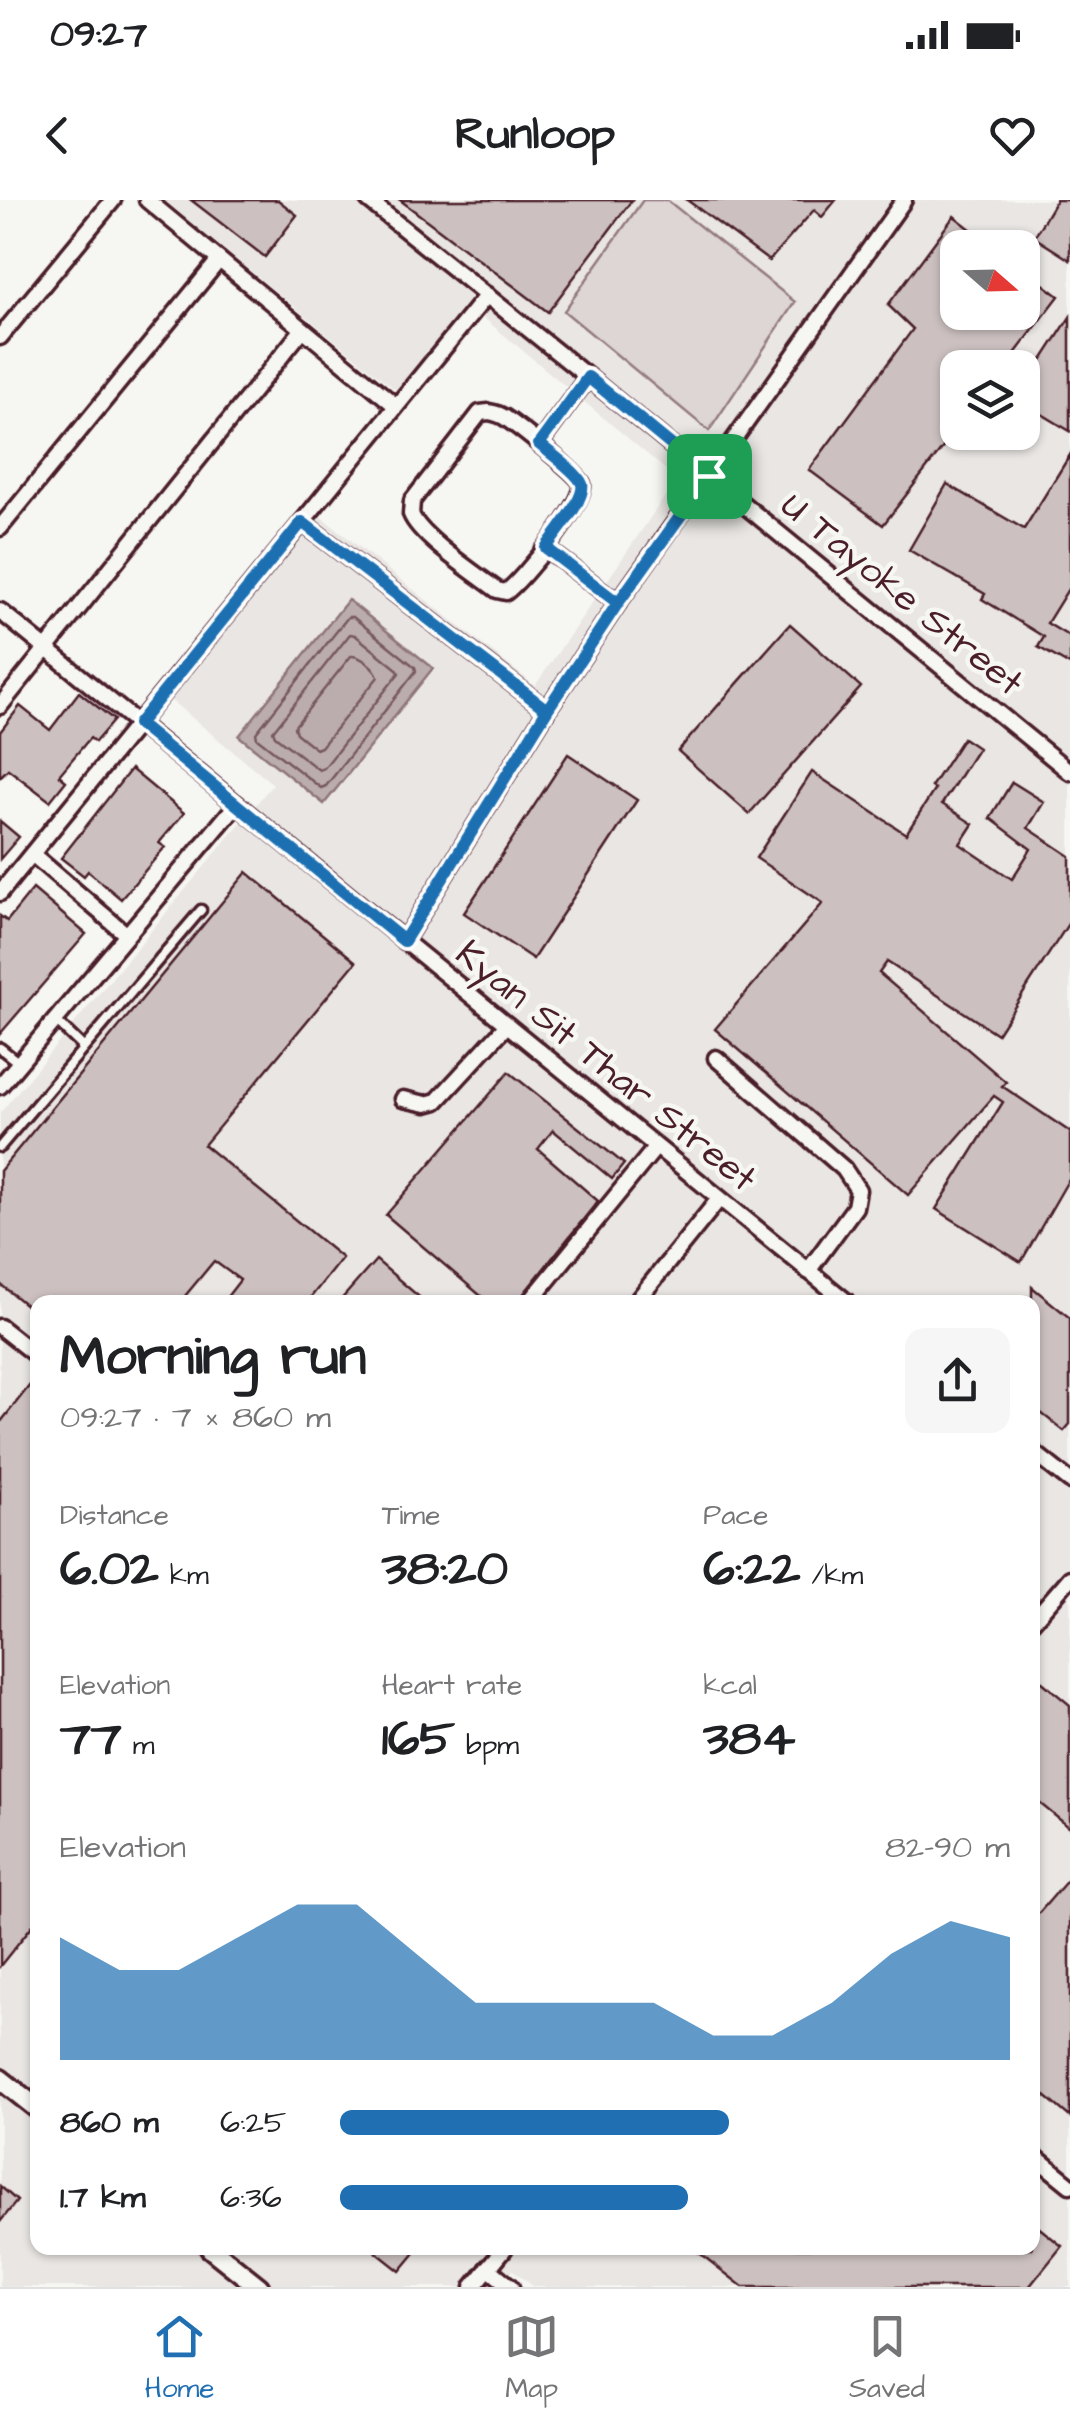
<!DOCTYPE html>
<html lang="en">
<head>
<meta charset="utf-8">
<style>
	:root { --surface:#fff; --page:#f6f6f6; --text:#202124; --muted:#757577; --line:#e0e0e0; --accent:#1f6fb2 }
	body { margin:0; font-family:"Architects Daughter",sans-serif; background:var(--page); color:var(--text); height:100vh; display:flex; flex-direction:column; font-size:38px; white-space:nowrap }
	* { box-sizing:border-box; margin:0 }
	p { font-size:32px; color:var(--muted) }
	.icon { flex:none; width:55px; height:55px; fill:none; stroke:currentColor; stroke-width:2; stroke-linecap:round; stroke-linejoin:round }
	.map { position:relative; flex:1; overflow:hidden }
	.details { position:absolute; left:30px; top:1095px; width:1010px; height:960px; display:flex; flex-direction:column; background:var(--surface); border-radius:20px; box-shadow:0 2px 8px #0004 }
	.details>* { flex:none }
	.needle { width:65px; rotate:110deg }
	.fabs { position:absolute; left:940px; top:30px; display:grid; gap:20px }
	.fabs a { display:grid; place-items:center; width:100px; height:100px; border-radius:20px; background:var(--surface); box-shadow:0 2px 8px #0004; font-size:50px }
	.pin { position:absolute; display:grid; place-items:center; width:85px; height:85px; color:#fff; margin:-42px; border-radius:20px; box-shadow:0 5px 15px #0006 }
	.round { display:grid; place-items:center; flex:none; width:105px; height:105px; border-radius:20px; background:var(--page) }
	.head { display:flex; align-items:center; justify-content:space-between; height:170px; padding:0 30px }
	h1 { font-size:55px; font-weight:700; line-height:75px }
	.stats { display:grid; grid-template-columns:repeat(3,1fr); gap:15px; height:170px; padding:10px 30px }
	.stats div { display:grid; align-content:center }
	.stats b { font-size:50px; font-weight:700 }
	.stats small { font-size:28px; font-weight:400 }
	.stats p { font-size:28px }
	.chart { height:280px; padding:20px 30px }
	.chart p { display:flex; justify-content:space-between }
	.chart svg { width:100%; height:180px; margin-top:10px; fill:var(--accent); opacity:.7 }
	ul { padding:0 30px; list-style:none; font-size:32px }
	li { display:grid; grid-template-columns:160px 120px 1fr; align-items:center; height:75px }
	li i { height:25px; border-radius:12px; background:var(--accent) }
	.status { display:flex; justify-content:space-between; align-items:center; height:70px; padding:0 50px; background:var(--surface); direction:ltr }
	.status svg { height:28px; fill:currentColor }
	header { display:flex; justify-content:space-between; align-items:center; height:130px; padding:0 30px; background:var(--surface); font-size:45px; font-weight:700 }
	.tab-bar { display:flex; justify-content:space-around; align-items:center; height:140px; border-top:2px solid var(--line); background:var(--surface); font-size:28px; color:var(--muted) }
	.tab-bar a { display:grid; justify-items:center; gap:5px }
	.tab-bar .selected { color:var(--accent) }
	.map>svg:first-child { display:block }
</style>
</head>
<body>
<div class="status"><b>09:27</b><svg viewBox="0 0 49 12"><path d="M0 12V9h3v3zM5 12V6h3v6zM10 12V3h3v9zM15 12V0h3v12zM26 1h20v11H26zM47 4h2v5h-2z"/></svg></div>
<header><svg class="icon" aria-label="back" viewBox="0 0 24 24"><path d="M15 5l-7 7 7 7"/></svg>Runloop<svg class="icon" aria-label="heart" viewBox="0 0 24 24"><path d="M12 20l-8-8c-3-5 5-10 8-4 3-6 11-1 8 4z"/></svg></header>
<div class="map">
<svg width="1070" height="2087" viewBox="0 0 1070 2087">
	<rect width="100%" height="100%" fill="#f6f6f2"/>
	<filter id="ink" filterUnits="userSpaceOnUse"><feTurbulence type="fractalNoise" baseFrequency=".01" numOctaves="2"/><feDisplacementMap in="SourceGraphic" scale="20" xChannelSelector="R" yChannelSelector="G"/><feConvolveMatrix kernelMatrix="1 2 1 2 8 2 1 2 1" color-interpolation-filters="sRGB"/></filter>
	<g filter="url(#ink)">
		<path fill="#e9e6e3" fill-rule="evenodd" d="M164 0H1070V2087H534L513 2070 498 2087H0V913L273 584 168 498 320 316 535 486 677 279 479 114 408 200ZM958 48H1022V112H958ZM958 168H1022V232H958ZM38 1102H1032V2048H38Z"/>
		<polygon fill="#ddd6d5" stroke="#947a80" stroke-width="2.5" points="643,0 667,0 795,102 709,231 564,111"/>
		<polygon fill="#bbadae" stroke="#8e747a" stroke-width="2.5" points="348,400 433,468 324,604 239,536"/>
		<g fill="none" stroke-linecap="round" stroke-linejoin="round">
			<g stroke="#77585f" stroke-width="2.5">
				<polygon points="348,417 353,417 415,467 416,471 326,586 321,588 257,538 256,533"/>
				<polygon points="350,434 355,435 397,469 399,473 324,568 319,570 275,536 273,531"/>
				<path d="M351 456C360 455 376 468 378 477L321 547 316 549 296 533 294 527Z"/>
			</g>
		</g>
		<g fill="#ccc1c0" stroke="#4a1f2b" stroke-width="2.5">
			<polygon points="191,0 278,0 297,15 265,57"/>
			<polygon points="400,0 632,0 548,112"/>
			<polygon points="687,0 836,0 822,17 814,10 769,61"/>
			<polygon points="1056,0 1070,0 1070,60 1034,37"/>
			<polygon points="954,16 995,48 958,48 958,112 1022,112 1022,68 1059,96 1004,168 958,168 958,228 883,325 809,270 913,129 888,105"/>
			<polygon points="1070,117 1070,231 1022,202 1022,191"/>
			<polygon points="1070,255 1070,386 1047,423 1070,437 1070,465 1038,447 1044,437 982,399 985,394 909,350 947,284 1024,329"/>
			<polygon points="790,424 861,487 749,614 678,551"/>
			<polygon points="79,492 114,520 95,542 90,538 59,575 66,581 50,601 8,569 0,577 0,532 20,506 50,530"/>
			<polygon points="963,538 978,548 942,604 973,624 960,644 1012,679 1031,649 990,618 1012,582 1044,602 1028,628 1070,656 1070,721 997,834 887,762 879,773 1006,882 1002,886 1070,932 1070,977 1021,1062 936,1009 1003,902 994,896 908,995 715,829 823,703 756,658 812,572 906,634 935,589 931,587"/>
			<polygon points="568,554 637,600 533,759 464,713"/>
			<polygon points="131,569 184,613 159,643 165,647 121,699 88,671 84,676 61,658"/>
			<polygon points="0,621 19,637 0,659"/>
			<polygon points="247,672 356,762 204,945 342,1058 307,1102 223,1102 240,1080 214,1061 180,1102 38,1102 38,1115 0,1084 0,971"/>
			<polygon points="33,689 86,734 0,834 0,716 7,721"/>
			<polygon points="509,872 624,964 612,979 553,930 538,949 598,1001 517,1102 488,1102 386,1015"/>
			<polygon points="376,1060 425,1102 339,1102"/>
			<polygon points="1032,1087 1070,1118 1070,1224 1064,1231 1032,1206"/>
			<polygon points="30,1185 38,1191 38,1730 32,1726 0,1766 0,1223"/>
			<polygon points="1041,1481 1070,1505 1070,1628 1032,1597 1032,1491"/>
			<polygon points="1070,1677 1070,1917 1032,1885 1032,1721"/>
			<polygon points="0,1986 17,2001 0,2022"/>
			<polygon points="1032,2022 1062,2046 1029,2087 743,2087 693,2048 1032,2048"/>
			<polygon points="371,2048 419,2048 400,2071"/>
		</g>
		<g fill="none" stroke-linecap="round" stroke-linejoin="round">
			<defs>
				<g id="service">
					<polyline points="55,820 83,847"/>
					<polyline points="0,848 19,863"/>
					<polyline points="0,947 201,710"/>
				</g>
				<g id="minor">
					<polyline points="147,0 396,206"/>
					<polyline points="368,0 588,177 1070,572"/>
					<polyline points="0,137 113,0"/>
					<path d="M489 212C497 214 497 213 504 217 516 225 578 273 582 284 587 301 522 381 506 392L497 390C476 374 420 337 411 314L412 301 480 213Z"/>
					<polyline points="539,244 588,177"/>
					<polyline points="302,322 547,510"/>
					<polyline points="0,328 219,60"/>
					<polyline points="546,348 618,403"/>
					<polyline points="0,411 847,1102"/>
					<polyline points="0,506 303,129"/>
					<polyline points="32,654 127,735"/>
					<polyline points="0,693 487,95"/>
					<polyline points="404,741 547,510 618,403 904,0"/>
					<polyline points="716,858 844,969 858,990 855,1007 808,1071"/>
					<polyline points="0,886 237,604"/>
					<polyline points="403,899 426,904 437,901 507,825"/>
					<polyline points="530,1102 656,947"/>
					<polyline points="636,1102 719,999"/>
					<polyline points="0,1127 38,1157"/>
					<polyline points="1032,1251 1070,1281"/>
					<polyline points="1032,1422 1070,1378"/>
					<polyline points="1032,1954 1070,1985"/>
					<polyline points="488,2068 511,2087"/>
					<polyline points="473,2087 505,2048"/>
				</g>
				<g id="tertiary">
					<polyline points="0,1879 38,1909"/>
					<polyline points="210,2048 259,2087"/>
				</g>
			</defs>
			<use href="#service" stroke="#4a1f2b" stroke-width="15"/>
			<use href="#minor" stroke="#4a1f2b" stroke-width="21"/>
			<use href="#tertiary" stroke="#4a1f2b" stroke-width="25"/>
			<use href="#service" stroke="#f6f6f2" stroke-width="8"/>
			<use href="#minor" stroke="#f6f6f2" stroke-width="14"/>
			<use href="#tertiary" stroke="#f6f6f2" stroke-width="18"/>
		</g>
	</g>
	<g fill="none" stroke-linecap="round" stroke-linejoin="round" filter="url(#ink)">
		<defs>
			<path id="route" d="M709 276 618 403 547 510 302 322 138 524 404 741 547 510 618 403 546 348C555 334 586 299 582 284 578 273 549 252 539 244L588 177 709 276"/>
		</defs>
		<use href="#route" stroke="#fff" stroke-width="20"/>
		<use href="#route" stroke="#1f6fb2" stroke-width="12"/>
	</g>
	<g text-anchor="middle" stroke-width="9" stroke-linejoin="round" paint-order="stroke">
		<g font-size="38" fill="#4a1f2b" stroke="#f6f6f2">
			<text transform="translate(903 393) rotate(39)" y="13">U Tayoke Street</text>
			<text transform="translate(607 865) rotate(39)" y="13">Kyan Sit Thar Street</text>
		</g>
	</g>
</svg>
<div class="fabs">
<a><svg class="needle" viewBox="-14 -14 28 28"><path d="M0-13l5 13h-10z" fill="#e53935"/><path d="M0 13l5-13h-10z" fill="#757577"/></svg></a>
<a><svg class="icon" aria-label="layers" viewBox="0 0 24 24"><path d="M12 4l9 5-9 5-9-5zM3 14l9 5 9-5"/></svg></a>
</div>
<div class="pin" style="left:709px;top:276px;background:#1e9e55"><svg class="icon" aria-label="arrive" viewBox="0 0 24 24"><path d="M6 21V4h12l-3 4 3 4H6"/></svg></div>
<section class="details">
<div class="head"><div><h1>Morning run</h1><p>09:27 · 7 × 860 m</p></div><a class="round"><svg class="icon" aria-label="share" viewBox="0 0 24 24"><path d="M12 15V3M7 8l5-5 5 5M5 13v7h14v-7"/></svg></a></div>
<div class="stats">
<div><p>Distance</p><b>6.02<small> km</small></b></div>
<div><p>Time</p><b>38:20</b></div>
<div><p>Pace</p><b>6:22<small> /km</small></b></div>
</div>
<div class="stats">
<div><p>Elevation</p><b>77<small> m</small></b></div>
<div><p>Heart rate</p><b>165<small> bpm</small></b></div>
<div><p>kcal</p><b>384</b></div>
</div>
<div class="chart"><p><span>Elevation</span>82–90 m</p>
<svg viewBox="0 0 160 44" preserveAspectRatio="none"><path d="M0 44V14L10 22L20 22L30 14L40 6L50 6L60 18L70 30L80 30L90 30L100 30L110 38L120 38L130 30L140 18L150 10L160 14V44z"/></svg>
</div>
<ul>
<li><b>860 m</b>6:25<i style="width:58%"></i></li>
<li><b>1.7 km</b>6:36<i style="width:52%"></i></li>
</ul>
</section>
</div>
<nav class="tab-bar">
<a class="selected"><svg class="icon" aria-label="home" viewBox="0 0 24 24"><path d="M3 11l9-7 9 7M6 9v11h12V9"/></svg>Home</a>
<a><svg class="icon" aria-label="map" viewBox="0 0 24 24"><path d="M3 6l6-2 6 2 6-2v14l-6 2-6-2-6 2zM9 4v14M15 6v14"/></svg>Map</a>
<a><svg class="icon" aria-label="saved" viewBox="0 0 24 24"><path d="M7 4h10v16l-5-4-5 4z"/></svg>Saved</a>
</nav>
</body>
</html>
